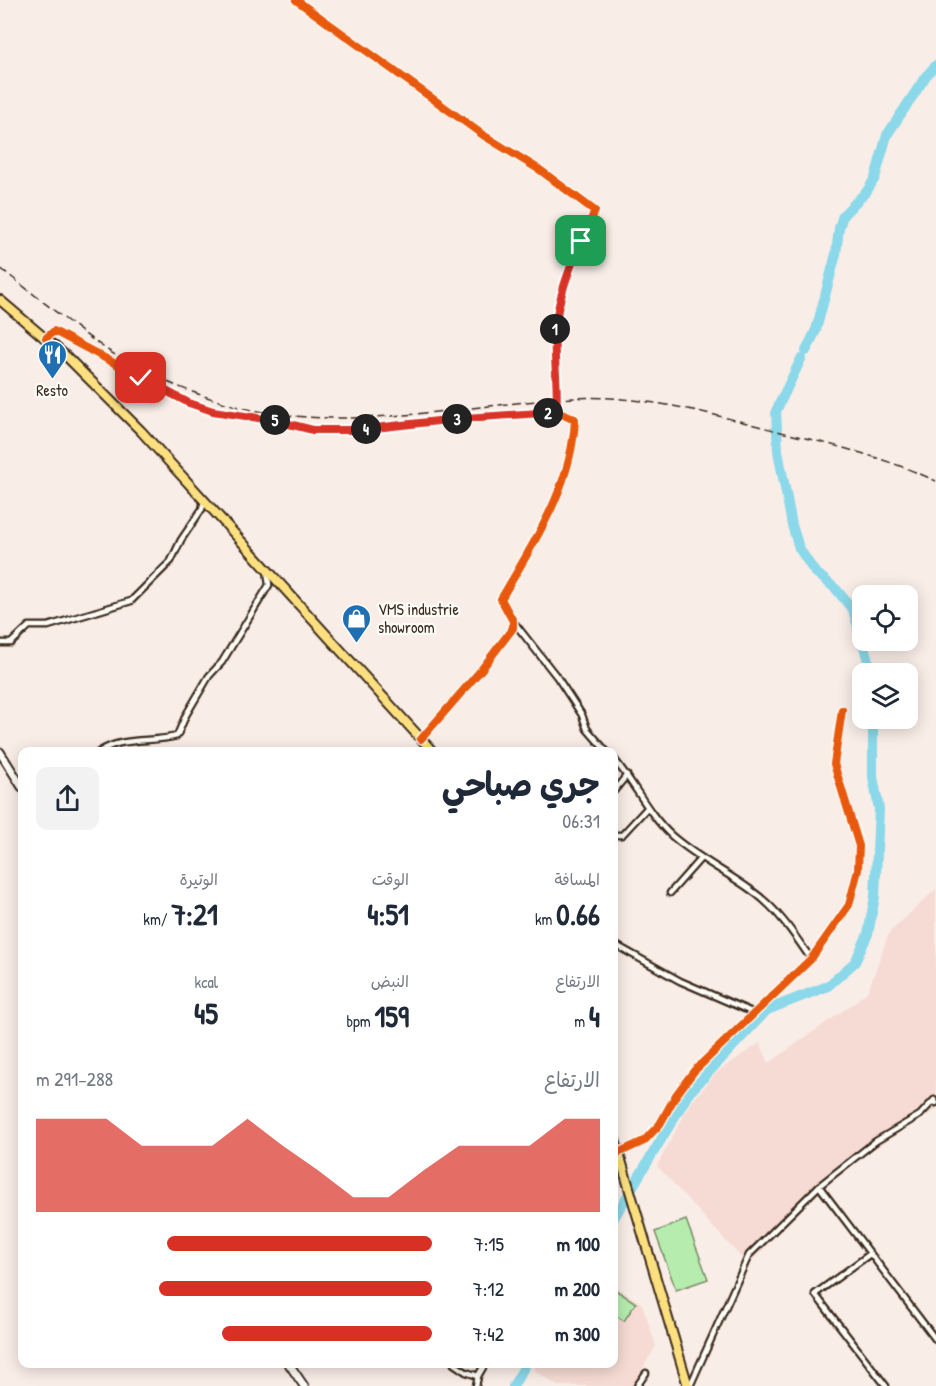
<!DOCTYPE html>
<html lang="ar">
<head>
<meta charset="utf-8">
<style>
	:root { --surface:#fff; --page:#f2f2f3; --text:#1f2937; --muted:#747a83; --accent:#d93025 }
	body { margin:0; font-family:"Patrick Hand","Playpen Sans Arabic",sans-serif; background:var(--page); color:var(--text); direction:rtl; height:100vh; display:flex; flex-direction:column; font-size:22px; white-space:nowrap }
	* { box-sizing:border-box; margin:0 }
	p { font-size:20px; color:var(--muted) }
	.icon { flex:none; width:33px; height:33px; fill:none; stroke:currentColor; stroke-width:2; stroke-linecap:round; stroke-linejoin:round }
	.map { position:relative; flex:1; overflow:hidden; direction:ltr }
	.panel { position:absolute; left:18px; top:747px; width:600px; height:621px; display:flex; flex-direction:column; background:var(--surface); border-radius:12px; box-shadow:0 3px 15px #0003; direction:rtl }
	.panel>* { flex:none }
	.fabs { position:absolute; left:852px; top:585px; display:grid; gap:12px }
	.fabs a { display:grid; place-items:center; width:66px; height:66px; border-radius:12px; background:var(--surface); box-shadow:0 3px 15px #0003; font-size:30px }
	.pin { position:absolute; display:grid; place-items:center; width:51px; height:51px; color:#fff; margin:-26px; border-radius:12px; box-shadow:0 3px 9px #0006 }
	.km { position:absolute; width:30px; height:30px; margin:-15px; border-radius:50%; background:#222; color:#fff; font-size:16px; line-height:30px; text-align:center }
	.round { display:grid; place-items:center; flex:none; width:63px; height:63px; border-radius:12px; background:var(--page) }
	.overview { display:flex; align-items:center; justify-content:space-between; height:102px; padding:0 18px }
	h1 { font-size:33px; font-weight:700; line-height:45px }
	.stats { display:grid; grid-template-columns:repeat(3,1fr); gap:9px; height:102px; padding:6px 18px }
	.stats div { display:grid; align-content:center }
	.stats b { font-size:30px; font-weight:700 }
	.stats small { font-size:16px; font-weight:400 }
	.stats p { font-size:16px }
	.chart { height:168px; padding:12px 18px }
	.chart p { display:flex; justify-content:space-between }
	.chart svg { width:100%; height:108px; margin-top:6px; fill:var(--accent); opacity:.7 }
	ul { padding:0 18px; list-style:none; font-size:20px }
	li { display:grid; grid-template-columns:96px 72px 1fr; align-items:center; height:45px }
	li i { height:15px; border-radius:8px; background:var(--accent) }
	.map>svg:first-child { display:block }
</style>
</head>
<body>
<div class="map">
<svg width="936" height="1386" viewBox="0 0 936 1386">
	<rect width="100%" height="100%" fill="#f9ede7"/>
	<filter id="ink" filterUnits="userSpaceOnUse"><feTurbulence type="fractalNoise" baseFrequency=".0167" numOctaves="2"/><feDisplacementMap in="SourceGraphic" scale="12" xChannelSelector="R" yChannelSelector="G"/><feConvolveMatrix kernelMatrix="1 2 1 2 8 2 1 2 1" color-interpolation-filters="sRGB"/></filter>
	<g filter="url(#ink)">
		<g fill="#f5dbd3">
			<polygon points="936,889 936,1110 875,1148 818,1191 748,1265 657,1166 690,1104 717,1072 760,1043 769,1063 854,1003 868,991 889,933"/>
			<polygon points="614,1286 642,1304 656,1346 632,1386 558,1386 534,1370 538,1364 614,1364"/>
		</g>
		<g fill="#b6edaf" stroke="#788c66" stroke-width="1.5">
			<polygon points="686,1220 708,1279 676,1290 655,1232"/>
			<polygon points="614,1289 636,1303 624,1321 614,1314"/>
		</g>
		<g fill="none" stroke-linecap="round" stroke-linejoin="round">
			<g stroke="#8ad8e9" stroke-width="10">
				<polyline points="806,351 816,330 836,254 839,228 843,215 867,191 875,178 887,135 926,76 936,65"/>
				<polyline points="801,359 776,411 778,451 792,525 799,548 814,571 836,589 853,610 872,674"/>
				<polyline points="614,1218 689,1093 723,1057 767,1010 828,986 855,962 868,934 875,896 879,809 873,777 873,718"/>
				<polyline points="513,1386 526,1364"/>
			</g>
			<defs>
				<g id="street">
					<path d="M296 0 483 135 540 170 595 211C577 250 557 290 555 334 553 360 559 387 556 412"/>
					<path d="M46 338 54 331 189 403 213 411 277 421 313 430H357L465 418 556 412 575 419C572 487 534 542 501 599L513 621V628L481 670 421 739"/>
					<polyline points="513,621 557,677 582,715 587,729 607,752"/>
					<polyline points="0,643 11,643 29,626 48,626 131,601 171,561 181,540 202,509 204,501"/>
					<path d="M99 752C122 736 151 743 177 736L186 715 209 676 222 662 269 585 267 570"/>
					<path d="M614 759C635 784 648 814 672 836 696 857 725 871 751 890 777 908 794 934 811 959"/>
					<polyline points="614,791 627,775"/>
					<polyline points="614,835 622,835 647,808"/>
					<polyline points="670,893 701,858"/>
					<polyline points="614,944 680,981 754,1013"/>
					<polyline points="614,1161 618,1153 644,1141 660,1124 676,1095 694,1071 811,959 849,905 858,870 859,846 834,764 842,710"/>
					<polyline points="819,1186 936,1340"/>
					<polyline points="870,1254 815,1294 886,1386"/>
					<polyline points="454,1364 466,1372 478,1376"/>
					<polyline points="476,1386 478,1376 485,1364"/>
					<polyline points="637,1386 646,1373"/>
					<polyline points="690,1386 749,1255 819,1186 876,1141 920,1115 934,1100 936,1103"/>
				</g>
				<g id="secondary">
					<polyline points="0,752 22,787"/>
					<polyline points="289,1364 304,1386"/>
				</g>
				<g id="primary">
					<polyline points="0,300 67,357 141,431 433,752"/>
					<polyline points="614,1137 688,1386"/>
				</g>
			</defs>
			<use href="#street" stroke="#3b2a1e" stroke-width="9"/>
			<use href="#secondary" stroke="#3b2a1e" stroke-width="11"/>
			<use href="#primary" stroke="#3b2a1e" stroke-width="12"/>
			<use href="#street" stroke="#fdfcf7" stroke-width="4.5"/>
			<use href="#secondary" stroke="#fdfcf7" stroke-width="7"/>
			<use href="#primary" stroke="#fce080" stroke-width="8"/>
			<path stroke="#3b2a1e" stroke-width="1.5" stroke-dasharray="9 4.5" stroke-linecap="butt" d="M0 268C34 294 67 322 103 347 141 373 185 391 229 404 336 436 464 404 575 398 644 394 719 416 785 433 837 446 887 458 936 481"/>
			<defs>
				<g id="cycleway">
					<path d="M296 0 483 135 540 170 595 211C577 250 557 290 555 334 553 360 559 387 556 412"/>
					<path d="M46 338 54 331 189 403 213 411 277 421 313 430H357L465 418 556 412 575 419C572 487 534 542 501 599L513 621V628L481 670 421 739"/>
					<polyline points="614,1161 618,1153 644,1141 660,1124 676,1095 694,1071 811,959 849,905 858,870 859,846 834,764 842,710"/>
				</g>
			</defs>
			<use href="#cycleway" stroke="#fdfcf7" stroke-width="11"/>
			<use href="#cycleway" stroke="#e8590c" stroke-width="8"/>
		</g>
	</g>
	<g fill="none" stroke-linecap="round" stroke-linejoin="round" filter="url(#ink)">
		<defs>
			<path id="route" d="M141 378 189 403 213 411 277 421 313 430H357L465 418 556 412C559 386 553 359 555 332 557 300 569 270 581 241"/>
		</defs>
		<use href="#route" stroke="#fff" stroke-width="12"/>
		<use href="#route" stroke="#d93025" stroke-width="8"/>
	</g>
	<defs>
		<symbol id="restaurant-pin" viewBox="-11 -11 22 30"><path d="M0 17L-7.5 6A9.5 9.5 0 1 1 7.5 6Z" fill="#1f6fb2" stroke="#fdfcf7"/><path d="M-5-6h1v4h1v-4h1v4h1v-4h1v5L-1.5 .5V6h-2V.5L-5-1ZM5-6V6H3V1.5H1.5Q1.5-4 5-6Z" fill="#fff"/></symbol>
		<symbol id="shop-pin" viewBox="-11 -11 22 30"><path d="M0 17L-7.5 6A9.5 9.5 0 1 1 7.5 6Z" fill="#1f6fb2" stroke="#fdfcf7"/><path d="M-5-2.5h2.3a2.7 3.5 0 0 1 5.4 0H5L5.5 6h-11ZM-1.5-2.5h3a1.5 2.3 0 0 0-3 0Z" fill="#fff"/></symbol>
	</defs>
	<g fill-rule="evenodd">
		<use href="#restaurant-pin" x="36" y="338" width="33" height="45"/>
		<use href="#shop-pin" x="340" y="602" width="33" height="45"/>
	</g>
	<g text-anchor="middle" stroke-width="4.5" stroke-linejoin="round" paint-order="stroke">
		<g font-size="16" fill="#3b2a1e" stroke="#fdfcf7">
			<text x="52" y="396">Resto</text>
			<text x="378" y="615" text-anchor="start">VMS industrie<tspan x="378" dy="18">showroom</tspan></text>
		</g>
	</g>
</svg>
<div class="fabs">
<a><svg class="icon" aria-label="locate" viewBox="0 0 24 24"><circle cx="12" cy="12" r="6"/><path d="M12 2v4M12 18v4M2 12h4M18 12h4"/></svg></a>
<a><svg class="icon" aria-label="layers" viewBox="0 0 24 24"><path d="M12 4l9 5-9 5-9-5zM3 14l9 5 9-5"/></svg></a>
</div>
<div class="pin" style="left:581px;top:241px;background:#1e9e55"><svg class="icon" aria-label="arrive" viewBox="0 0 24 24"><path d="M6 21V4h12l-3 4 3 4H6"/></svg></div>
<div class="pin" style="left:141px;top:378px;background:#d93025"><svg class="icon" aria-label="check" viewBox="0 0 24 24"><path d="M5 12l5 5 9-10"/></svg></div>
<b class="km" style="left:555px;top:329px">1</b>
<b class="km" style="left:548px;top:413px">2</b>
<b class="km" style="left:457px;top:419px">3</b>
<b class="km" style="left:366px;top:429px">4</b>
<b class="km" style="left:275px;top:420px">5</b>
<section class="panel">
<div class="overview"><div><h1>جري صباحي</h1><p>06:31</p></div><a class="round"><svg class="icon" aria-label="share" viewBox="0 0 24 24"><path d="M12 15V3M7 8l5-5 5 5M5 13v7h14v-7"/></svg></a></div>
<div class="stats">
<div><p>المسافة</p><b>0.66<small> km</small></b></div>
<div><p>الوقت</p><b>4:51</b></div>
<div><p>الوتيرة</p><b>7:21<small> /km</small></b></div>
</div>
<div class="stats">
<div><p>الارتفاع</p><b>4<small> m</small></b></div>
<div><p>النبض</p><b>159<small> bpm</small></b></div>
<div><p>kcal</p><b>45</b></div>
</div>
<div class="chart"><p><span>الارتفاع</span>288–291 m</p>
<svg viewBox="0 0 160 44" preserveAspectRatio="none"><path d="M0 44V6L10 6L20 6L30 17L40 17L50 17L60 6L70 17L80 27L90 38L100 38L110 27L120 17L130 17L140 17L150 6L160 6V44z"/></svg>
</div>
<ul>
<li><b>100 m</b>7:15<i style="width:67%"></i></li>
<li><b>200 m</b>7:12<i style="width:69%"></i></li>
<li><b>300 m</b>7:42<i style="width:53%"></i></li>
</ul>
</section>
</div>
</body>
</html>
